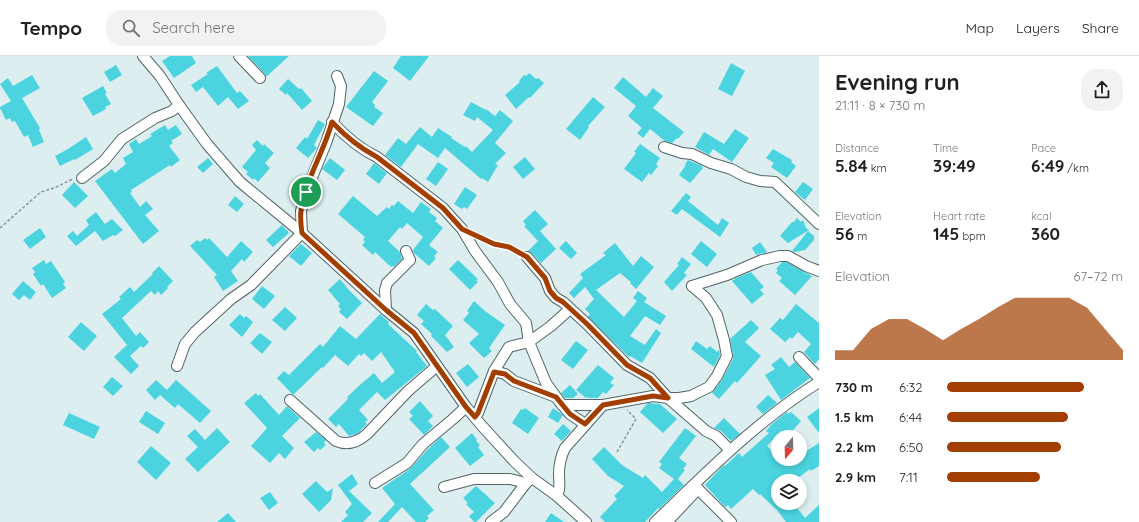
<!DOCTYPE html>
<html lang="en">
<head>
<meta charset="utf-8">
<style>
	:root { --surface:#fff; --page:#f2f2f2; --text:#202124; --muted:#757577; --line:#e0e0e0; --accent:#a13e00 }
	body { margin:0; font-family:Quicksand,sans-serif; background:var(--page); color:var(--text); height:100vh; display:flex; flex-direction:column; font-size:15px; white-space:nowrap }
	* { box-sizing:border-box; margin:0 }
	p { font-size:13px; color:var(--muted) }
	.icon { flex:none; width:22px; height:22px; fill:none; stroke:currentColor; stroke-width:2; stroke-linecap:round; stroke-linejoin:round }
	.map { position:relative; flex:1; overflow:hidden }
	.panel { display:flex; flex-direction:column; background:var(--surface); width:320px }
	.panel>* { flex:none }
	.needle { width:26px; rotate:199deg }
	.buttons { position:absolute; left:771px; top:374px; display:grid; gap:8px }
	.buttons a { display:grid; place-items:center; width:36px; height:36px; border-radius:50%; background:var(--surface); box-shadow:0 2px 6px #0003; font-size:20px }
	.pin { position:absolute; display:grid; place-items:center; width:34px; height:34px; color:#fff; margin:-17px; border:2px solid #fff; border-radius:50%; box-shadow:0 1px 4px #0007 }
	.round { display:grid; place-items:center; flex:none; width:42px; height:42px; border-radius:16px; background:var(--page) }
	.headline { display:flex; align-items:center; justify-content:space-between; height:68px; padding:0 16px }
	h1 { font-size:22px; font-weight:800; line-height:30px }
	.metrics { display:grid; grid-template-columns:repeat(3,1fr); gap:6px; height:68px; padding:4px 16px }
	.metrics div { display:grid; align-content:center }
	.metrics b { font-size:17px; font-weight:800 }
	.metrics small { font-size:11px; font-weight:400 }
	.metrics p { font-size:11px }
	.chart { height:112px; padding:8px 16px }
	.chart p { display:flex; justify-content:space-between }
	.chart svg { width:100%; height:72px; margin-top:4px; fill:var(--accent); opacity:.7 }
	ul { padding:0 16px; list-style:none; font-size:13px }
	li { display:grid; grid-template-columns:64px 48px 1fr; align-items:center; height:30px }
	li i { height:10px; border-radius:5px; background:var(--accent) }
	header { display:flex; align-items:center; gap:24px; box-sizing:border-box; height:56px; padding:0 20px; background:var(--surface); border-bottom:1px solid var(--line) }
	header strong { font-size:19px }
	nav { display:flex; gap:22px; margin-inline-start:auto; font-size:14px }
	.search { width:280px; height:36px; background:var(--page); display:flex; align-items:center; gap:10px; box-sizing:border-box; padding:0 14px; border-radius:16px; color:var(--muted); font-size:15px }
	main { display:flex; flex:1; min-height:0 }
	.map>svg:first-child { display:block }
</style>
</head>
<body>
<header>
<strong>Tempo</strong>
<div class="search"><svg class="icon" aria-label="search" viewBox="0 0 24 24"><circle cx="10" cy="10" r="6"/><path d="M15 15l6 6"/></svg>Search here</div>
<nav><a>Map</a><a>Layers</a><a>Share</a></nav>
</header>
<main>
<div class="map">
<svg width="819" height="466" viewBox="0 0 819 466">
	<rect width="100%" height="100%" fill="#dceef0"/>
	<g fill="#4bd4e0">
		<polygon points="170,0 192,0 196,7 174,22 162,5"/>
		<polygon points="248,0 289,0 266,21 265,18"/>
		<polygon points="401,0 429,0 410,25 393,12"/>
		<polygon points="731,7 745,15 732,40 718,33"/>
		<polygon points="116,9 122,19 110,26 104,16"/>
		<polygon points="217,10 237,37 240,35 249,45 238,53 228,41 218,50 203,31 196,36 191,29 208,18 206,17"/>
		<polygon points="374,15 388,25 372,46 375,49 374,51 383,57 373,70 346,51"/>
		<polygon points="529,17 536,23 538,22 544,27 530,42 529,41 516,53 505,39 520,26 519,25 524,19 526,20"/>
		<polygon points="32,19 40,32 22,42 40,72 39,74 44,86 33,91 28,79 24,81 15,65 12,66 10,62 6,64 0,52 0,51 11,45 0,28 8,22 13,30"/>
		<polygon points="623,21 646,41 653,32 663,40 653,52 684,76 678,83 677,82 672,87 665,85 650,73 643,82 637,77 642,72 628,60 636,50 614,32"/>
		<polygon points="288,23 299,33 301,32 312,45 302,54 287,37 286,39 279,33"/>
		<polygon points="103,30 107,37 105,38 111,48 105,51 106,53 93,60 82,42"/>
		<polygon points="593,41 605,51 588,70 589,71 580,84 566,73"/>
		<polygon points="471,46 486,54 486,53 495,60 500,54 513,65 495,87 506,97 495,108 498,109 488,126 482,122 481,123 445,92 438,102 418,88 401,111 385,99 398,82 406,88 420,71 432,81 438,72 452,81 451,82 465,91 466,90 472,96 493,74 477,61 475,65 463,59"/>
		<polygon points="318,64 325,68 314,89 317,92 308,102 296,92 305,81 307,83"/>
		<polygon points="165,69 168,74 176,69 182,78 171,85 173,87 169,90 180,104 171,111 170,109 131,134 132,136 130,137 140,151 146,145 153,153 145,159 159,175 143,188 95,125 112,113 115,117 126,108 123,102 133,96 129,88 136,83 139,88 152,80 150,78"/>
		<polygon points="735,73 749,82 732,106 713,93 709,99 695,91 704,76 724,88"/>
		<polygon points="86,81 93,93 75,104 74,103 60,110 55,100 68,93"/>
		<polygon points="257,84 263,90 264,88 274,97 265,107 270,112 258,126 254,122 253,124 246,118 248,116 242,111 256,94 252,89"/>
		<polygon points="640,88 660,102 656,108 658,110 651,119 649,117 642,126 624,113 636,97 634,96"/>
		<polygon points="773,93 792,104 791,106 796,110 787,122 771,111 774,107 766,102"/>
		<polygon points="525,101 535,113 523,123 513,111"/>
		<polygon points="208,102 213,108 203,117 197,111"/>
		<polygon points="330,102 345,114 337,124 322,113"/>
		<polygon points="688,104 702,110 703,112 690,127 679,119 686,109 685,108"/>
		<polygon points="438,106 448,113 436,130 426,123"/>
		<polygon points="374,107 387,117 379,128 366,118"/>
		<polygon points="74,126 88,140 75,152 62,139"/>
		<polygon points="803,126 813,133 805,144 795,136"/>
		<polygon points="465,131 477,139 467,153 464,151 462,153 454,148"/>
		<polygon points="686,137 691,141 688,145 718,169 722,162 729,167 720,181 682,153 677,159 671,155"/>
		<polygon points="235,140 244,148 237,156 228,149"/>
		<polygon points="353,140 377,160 387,151 389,153 392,149 394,150 398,145 413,157 421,146 431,153 429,156 437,162 435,165 443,172 429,189 438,196 434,200 436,202 429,210 414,197 413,194 423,181 407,167 402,173 400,171 388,185 400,196 402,203 394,211 392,210 391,211 375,196 373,199 362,189 365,186 363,184 365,181 338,158"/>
		<polygon points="535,154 548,168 540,175 556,193 541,207 532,197 528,195 538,185 524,170 526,169 523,165"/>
		<polygon points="96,156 105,168 112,163 123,174 115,180 113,179 103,185 95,175 76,190 67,180 73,175 77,180 89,169 86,164"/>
		<polygon points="797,162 801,166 803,164 806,172 809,174 788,187 780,180 792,166 794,166"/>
		<polygon points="282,169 289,177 273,191 266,184"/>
		<polygon points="40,172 46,181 30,193 23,184"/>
		<polygon points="808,175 814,180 814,184 805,194 795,196 792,195"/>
		<polygon points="205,182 207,184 209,182 227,201 241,185 253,196 244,206 242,203 231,215 238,225 223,235 214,221 217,219 190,190 197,184 200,186"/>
		<polygon points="566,185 577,197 571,203 559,192"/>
		<polygon points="701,185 717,198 707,211 691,198"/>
		<polygon points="760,186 767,196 756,199 752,192"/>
		<polygon points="615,187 633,210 641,200 654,211 636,233 630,227 631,226 620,217 596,234 624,261 637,245 633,242 638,235 647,242 644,246 666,260 660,269 645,260 630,280 645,289 656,273 661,277 642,307 630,300 629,301 588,261 590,258 585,253 594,243 585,231 574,242 569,237 583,222 580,218 606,199 603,197"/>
		<polygon points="301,188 312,197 301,210 289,200"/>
		<polygon points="682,201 691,208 684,217 687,219 672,235 664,226 679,209 677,208"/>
		<polygon points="44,204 46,208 51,205 65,226 63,228 66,232 52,242 43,228 41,230 33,218 35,216 32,212"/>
		<polygon points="458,204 478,223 476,224 478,226 470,234 449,213"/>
		<polygon points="782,206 786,206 812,220 795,239 779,225 782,222 776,217 778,214 776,213"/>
		<polygon points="159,210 173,225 167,231 168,232 161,239 158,235 155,239 151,235 122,262 136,280 140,276 149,286 143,292 141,290 130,300 139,310 131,318 114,301 127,289 102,258 121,243 119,241 130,231 134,236 153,218 152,217"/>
		<polygon points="751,216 764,231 760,234 764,238 752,248 732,225 736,222"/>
		<polygon points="340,223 348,233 362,247 347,263 339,256 341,253 338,250 340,248 328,234"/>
		<polygon points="23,225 36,236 30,244 24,239 19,244 12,238"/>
		<polygon points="262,230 275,240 264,253 252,243"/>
		<polygon points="474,245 485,255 505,269 489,292 492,295 484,302 469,287 479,278 463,264 469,257 467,255"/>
		<polygon points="426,248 433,254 435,253 453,270 445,279 454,291 447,296 431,280 432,278 421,268 424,265 417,259"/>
		<polygon points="796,248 819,267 819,303 815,308 804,296 811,288 798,276 792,283 790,281 785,286 770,273 780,262 783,264"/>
		<polygon points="285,251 297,262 285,275 272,264"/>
		<polygon points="240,258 244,262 246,260 253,266 242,281 229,269"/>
		<polygon points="380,258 389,266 388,268 417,295 416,296 427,310 385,344 377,336 359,354 368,364 365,366 367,368 357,378 349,380 339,368 336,371 328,363 346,345 348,342 347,341 361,328 374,317 382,327 395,316 381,296 372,305 364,297 361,300 359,298 348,310 335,299 323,312 322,311 293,339 277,322 284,315 289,319 320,288 323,291 340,270 356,283"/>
		<polygon points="751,264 759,272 745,286 761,300 737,327 735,325 719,343 712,337 722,324 733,303 733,299 730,283"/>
		<polygon points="81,266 97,280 84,295 68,281"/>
		<polygon points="260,277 272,286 262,298 250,287"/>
		<polygon points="576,285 588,294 573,313 561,304"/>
		<polygon points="696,285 707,293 710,290 717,296 719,294 720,299 714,311 691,293"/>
		<polygon points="781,301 789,311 795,306 810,322 781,344 765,319 775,313 771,309"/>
		<polygon points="468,308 479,321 467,331 456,317"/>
		<polygon points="598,309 614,322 610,327 614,329 606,338 603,336 598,342 589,342 587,341 586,342 576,334"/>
		<polygon points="112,321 123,330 113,340 103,331"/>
		<polygon points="156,324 167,334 176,324 211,355 200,367 178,348 175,352 160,339 155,344 146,334"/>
		<polygon points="570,329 578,338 573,342 565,342 561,337"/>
		<polygon points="256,337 258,340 260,338 279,359 287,350 300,362 282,380 294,392 285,403 279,397 270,407 251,390 267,372 244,347"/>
		<polygon points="768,339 777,347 763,358 756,351"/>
		<polygon points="420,345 433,360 428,365 433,370 424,379 409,363 413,360 409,356"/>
		<polygon points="648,347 660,348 677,363 663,377 640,356"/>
		<polygon points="525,352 539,362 528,378 512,367 521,353 523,354"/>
		<polygon points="553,352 563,359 558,367 548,361"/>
		<polygon points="819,352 819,377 807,361"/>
		<polygon points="146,355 165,367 158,378 139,366"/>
		<polygon points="787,356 788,358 791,356 801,365 788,380 781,375 767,390 778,401 778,403 783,407 788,403 800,403 800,399 819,387 819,410 811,415 810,413 794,425 778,425 778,447 793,447 805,462 819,449 819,466 786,466 777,454 760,438 759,439 753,433 731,453 728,449 725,451 705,429 718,415 724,409 725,410 739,397 742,401 769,377 766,375 773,367"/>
		<polygon points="69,357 100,371 94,383 63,369"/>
		<polygon points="724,362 740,378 731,385 721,375 714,372"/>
		<polygon points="563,368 571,375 562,385 554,378"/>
		<polygon points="217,372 230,386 198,416 185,403 198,391 187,380 195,373 205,384"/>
		<polygon points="685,372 696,380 679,402 687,408 683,413 685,414 678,423 684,429 659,453 658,452 645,466 605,466 600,461 617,443 614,440 624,430 608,420 592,403 604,391 622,409 643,422 645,419 662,436 674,423 659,412 662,408 659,406"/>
		<polygon points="316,376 326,384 324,387 326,389 320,394 318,392 314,396 304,386"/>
		<polygon points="472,377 477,384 476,385 480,389 478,391 484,399 470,410 455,392"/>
		<polygon points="441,381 450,391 410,428 434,454 427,460 429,462 425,466 416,466 402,451 388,466 378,466 395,448 382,432 411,412 428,393"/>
		<polygon points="151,390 171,407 156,424 137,406"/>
		<polygon points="352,418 358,428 349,435 372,457 363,466 341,466 348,459 345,456 352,448 338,429"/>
		<polygon points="316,425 327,436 333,432 331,444 319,456 302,438"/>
		<polygon points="476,430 495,447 476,466 474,466 469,460 474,456 466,448 468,447 463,442"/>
		<polygon points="270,436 278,447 269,454 260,442"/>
		<polygon points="228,457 236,466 217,466"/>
		<polygon points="551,457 564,466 545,466"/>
	</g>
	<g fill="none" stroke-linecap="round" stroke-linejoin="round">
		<defs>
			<g id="minor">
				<polyline points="143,0 160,20 179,49 207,88 240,126 302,177 386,254 414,277 466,351 482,370 515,406 532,422 557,440 586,466"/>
				<polyline points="239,0 260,22"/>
				<path d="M332 66C345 80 360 93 377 101L443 152 462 173 475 195 498 226 510 248 526 267 529 286 546 327 559 345 570 358 585 368"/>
				<polyline points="664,91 682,97 692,98 711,107 731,113 746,121 760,125 775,126 819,168"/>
				<polyline points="82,122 104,105 122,83 155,62 172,55 179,49"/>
				<polyline points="527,201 545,222 550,235 556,242 563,246 587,268 627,309 650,322 668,342 679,342 691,340 709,331 717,320 727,300 724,284 717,259 706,242 692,230"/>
				<polyline points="692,230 727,219 762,204 780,200 788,200 806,210 819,215"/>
				<polyline points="386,254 385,234 387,227 410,204 406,195"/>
				<polyline points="799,301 819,322"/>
				<polyline points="177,310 185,288 195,276 231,243 251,229 302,177 301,155 306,136 326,87 339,48 341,30 337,20"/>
				<polyline points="494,315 505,318 514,325 556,341"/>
				<path d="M290 344 336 385C348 390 358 386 367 378L408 335 437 310"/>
				<polyline points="562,349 603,349"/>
				<polyline points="475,361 478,357 494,315 509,291 529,286 551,270 570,253"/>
				<polyline points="375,427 407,407 423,388 453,363 466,351"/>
				<polyline points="694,429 731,466"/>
				<polyline points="444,431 474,423 510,423 526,427 532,422"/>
				<path d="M557 440C561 432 559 426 559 418 559 409 561 400 565 392L603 349 653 340 668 342 706 375 716 380 730 394"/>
				<polyline points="491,466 504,456 526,427"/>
				<path d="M655 466C707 416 758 364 819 326"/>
				<polyline points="667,466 698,433"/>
			</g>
		</defs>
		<use href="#minor" stroke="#546465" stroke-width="12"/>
		<g stroke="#899698" stroke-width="1.5" stroke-dasharray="3 2" stroke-linecap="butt">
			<polyline points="0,172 41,136 54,132 73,123"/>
			<polyline points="478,180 494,188 509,191 519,196"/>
			<polyline points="617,396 636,363 627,354"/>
		</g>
		<use href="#minor" stroke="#fff" stroke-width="10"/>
	</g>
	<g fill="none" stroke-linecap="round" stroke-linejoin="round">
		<defs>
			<path id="route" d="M332 66C345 80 360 92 377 101L443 152 462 173 494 188 509 191 527 201 545 222 550 235 556 242 563 246 587 268 627 309 650 322 668 342 653 340 603 349 585 368 570 358 556 341 514 325 505 318 494 316 478 357 475 361 466 351 414 277 386 254 302 177C301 170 300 162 301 155 305 124 324 96 332 66Z"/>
		</defs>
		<use href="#route" stroke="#fff" stroke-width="8"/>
		<use href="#route" stroke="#a13e00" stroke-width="5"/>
	</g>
</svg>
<div class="buttons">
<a><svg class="needle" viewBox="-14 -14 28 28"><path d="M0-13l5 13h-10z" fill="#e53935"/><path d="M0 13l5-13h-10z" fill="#757577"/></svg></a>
<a><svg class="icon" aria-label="layers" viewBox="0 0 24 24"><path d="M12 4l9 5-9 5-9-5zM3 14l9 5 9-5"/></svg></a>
</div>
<div class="pin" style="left:306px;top:136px;background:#1e9e55"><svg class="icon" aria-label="arrive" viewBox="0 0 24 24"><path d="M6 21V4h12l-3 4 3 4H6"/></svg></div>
</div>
<section class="panel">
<div class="headline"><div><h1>Evening run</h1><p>21:11 · 8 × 730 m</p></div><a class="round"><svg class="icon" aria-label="share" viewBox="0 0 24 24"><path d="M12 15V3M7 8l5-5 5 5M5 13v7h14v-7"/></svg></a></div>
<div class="metrics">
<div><p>Distance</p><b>5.84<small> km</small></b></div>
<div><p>Time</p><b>39:49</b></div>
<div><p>Pace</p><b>6:49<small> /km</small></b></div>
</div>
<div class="metrics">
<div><p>Elevation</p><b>56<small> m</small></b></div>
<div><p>Heart rate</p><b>145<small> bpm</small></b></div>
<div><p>kcal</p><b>360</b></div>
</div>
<div class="chart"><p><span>Elevation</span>67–72 m</p>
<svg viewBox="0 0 160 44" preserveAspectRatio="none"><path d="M0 44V38L10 38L20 25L30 19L40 19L50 25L60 32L70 25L80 19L90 12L100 6L110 6L120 6L130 6L140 12L150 25L160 38V44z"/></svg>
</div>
<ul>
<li><b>730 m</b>6:32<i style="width:78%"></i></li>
<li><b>1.5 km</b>6:44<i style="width:69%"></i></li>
<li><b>2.2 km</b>6:50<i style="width:65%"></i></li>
<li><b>2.9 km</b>7:11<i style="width:53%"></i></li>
</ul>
</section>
</main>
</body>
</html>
